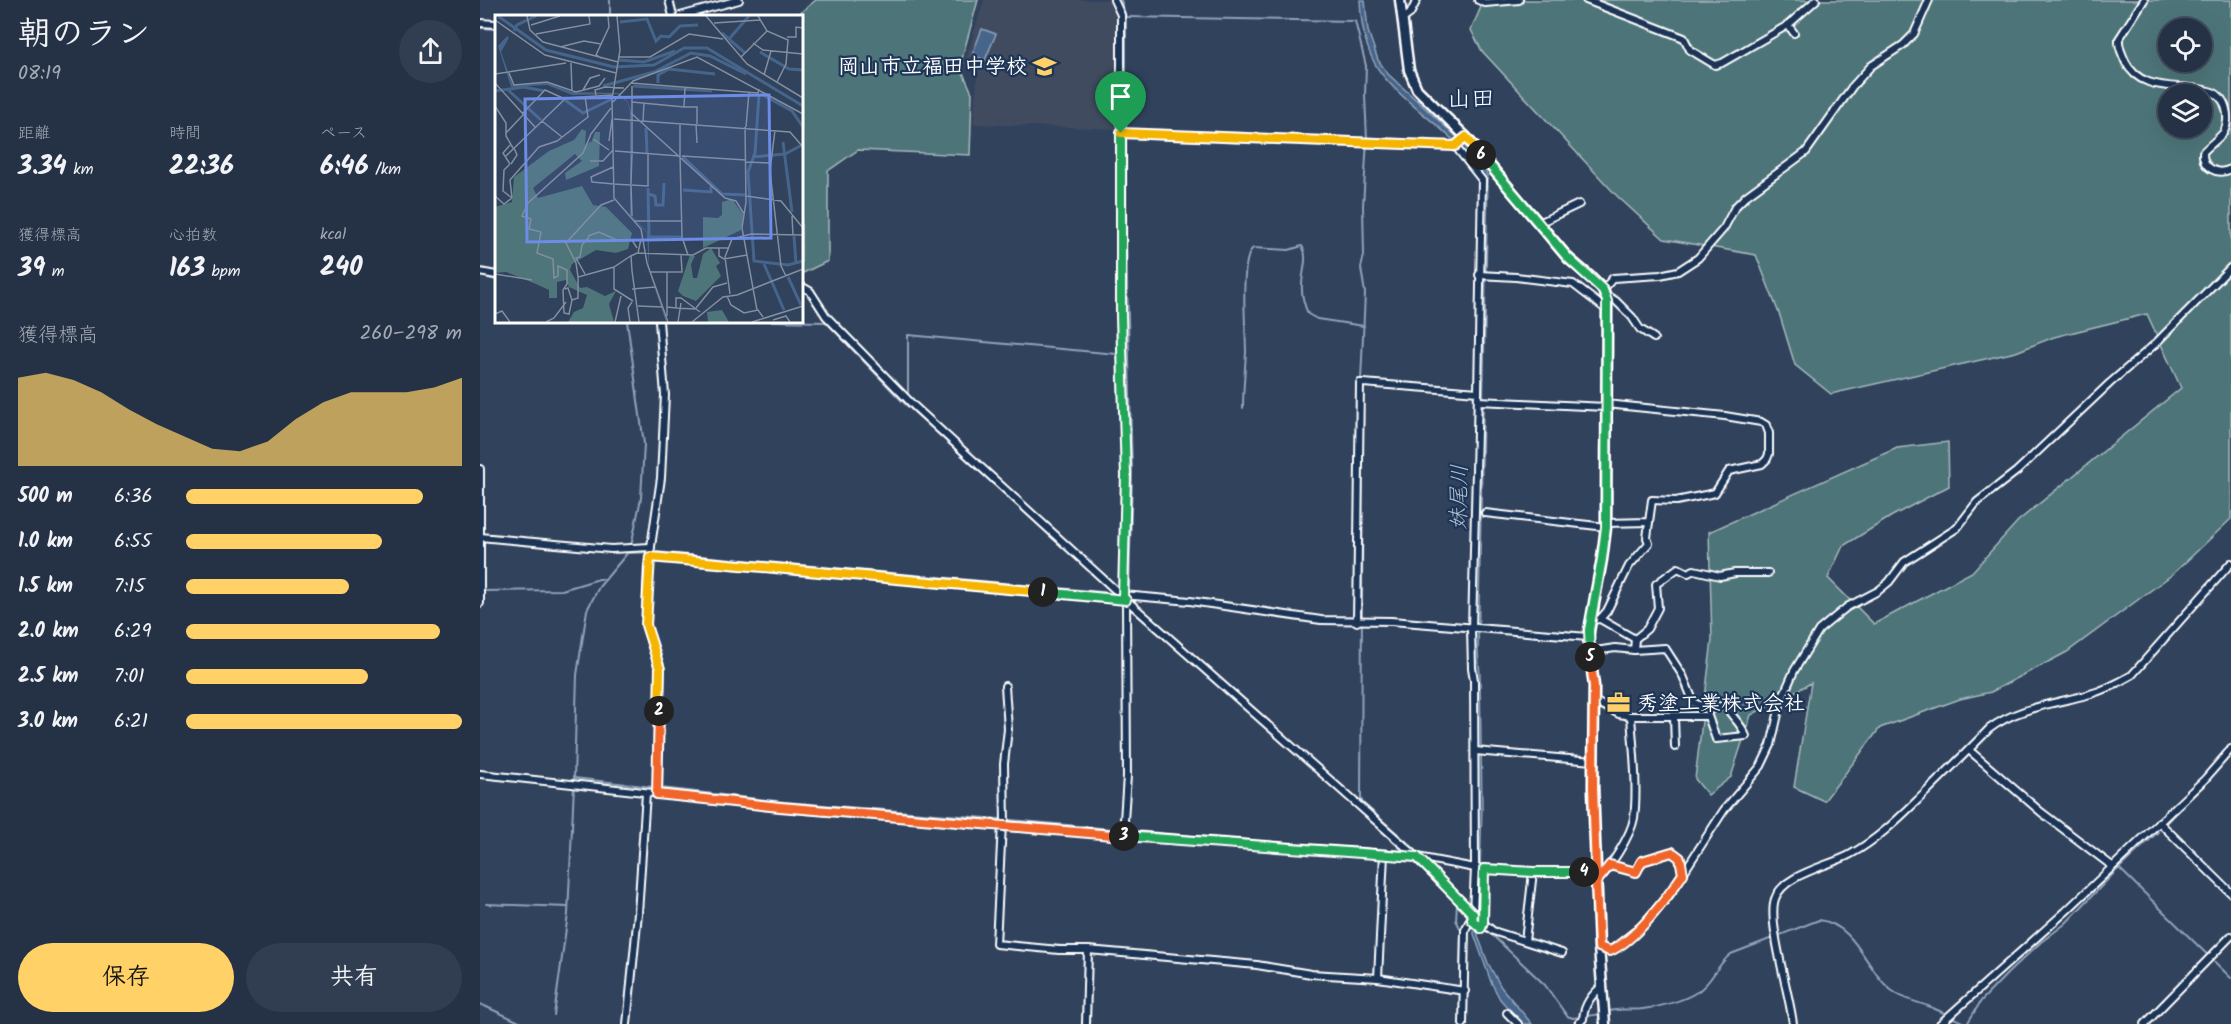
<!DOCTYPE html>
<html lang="ja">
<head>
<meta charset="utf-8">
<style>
	:root { --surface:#253246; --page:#313e51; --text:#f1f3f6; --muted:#a3aab3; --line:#424d5f; --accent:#ffd166 }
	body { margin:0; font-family:Kalam,"Klee One",sans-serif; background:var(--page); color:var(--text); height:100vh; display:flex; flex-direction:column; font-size:22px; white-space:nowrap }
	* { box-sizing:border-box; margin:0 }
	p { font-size:20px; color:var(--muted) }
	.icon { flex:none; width:33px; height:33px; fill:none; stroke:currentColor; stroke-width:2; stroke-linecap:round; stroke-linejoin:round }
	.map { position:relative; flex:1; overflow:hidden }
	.drawer { display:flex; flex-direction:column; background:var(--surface); width:480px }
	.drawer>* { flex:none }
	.controls { position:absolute; left:1678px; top:18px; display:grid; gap:12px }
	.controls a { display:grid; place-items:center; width:54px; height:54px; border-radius:50%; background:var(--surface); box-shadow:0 6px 24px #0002,0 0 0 2px var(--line); font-size:30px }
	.pin { position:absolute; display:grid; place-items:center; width:51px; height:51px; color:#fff; margin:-62px -26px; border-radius:50% 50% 50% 0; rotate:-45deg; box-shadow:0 0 6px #0007 }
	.pin .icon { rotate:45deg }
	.km { position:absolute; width:30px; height:30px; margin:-15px; border-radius:50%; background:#222; color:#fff; font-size:16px; line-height:30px; text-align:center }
	.round { display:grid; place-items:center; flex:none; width:63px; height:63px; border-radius:32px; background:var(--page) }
	.headline { display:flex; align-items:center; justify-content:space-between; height:102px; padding:0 18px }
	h1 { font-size:33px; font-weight:700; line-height:45px }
	.figures { display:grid; grid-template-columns:repeat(3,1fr); gap:9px; height:102px; padding:6px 18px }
	.figures div { display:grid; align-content:center }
	.figures b { font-size:26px; font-weight:700 }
	.figures small { font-size:16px; font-weight:400 }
	.figures p { font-size:16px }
	.chart { height:168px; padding:12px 18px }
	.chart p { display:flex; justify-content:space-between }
	.chart svg { width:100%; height:108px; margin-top:6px; fill:var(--accent); opacity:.7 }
	.button { display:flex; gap:12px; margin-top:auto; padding:12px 18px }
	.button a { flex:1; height:69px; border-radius:36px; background:var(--accent); color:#111; font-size:24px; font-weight:700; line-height:69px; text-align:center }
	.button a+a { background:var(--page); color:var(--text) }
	ul { padding:0 18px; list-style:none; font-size:20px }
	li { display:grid; grid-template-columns:96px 72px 1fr; align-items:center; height:45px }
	li i { height:15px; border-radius:8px; background:var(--accent) }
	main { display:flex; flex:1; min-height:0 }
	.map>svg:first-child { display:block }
</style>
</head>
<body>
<main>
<section class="drawer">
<div class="headline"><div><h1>朝のラン</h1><p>08:19</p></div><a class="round"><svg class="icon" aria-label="share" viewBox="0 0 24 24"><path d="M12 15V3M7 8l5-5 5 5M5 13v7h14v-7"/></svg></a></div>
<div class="figures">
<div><p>距離</p><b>3.34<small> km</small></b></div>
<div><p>時間</p><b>22:36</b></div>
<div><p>ペース</p><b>6:46<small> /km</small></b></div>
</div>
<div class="figures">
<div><p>獲得標高</p><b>39<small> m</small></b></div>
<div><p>心拍数</p><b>163<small> bpm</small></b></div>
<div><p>kcal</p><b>240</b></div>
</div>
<div class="chart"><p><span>獲得標高</span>260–298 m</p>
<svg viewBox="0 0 160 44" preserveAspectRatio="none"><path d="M0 44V8L10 6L20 9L30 14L40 21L50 27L60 32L70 37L80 38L90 34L100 25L110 18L120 14L130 14L140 14L150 12L160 8V44z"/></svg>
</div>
<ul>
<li><b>500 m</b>6:36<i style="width:86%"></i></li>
<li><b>1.0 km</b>6:55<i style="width:71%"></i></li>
<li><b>1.5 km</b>7:15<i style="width:59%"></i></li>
<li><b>2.0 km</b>6:29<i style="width:92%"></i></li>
<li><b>2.5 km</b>7:01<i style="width:66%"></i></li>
<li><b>3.0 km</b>6:21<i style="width:100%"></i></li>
</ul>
<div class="button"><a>保存</a><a>共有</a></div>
</section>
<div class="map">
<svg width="1751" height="1024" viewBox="0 0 1751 1024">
	<rect width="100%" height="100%" fill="#31425d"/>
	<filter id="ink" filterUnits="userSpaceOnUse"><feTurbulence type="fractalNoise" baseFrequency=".0167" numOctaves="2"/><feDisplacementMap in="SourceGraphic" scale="12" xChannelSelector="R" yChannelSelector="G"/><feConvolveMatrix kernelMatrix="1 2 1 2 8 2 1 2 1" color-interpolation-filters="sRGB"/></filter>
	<g filter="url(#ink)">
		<polygon fill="#3f4b61" points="504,0 631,0 639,14 639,129 493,124 498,68 484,64"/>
		<g fill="#4e7579" stroke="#a6babc" stroke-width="1.5" fill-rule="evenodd">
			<polygon points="336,0 498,0 480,66 492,93 490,155 378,150 348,171 348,261 321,274 321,16 316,16"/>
			<path d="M1004 0H1751V519L1693 574 1587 652 1511 692 1480 699 1400 728 1344 801 1314 787 1331 683 1271 715 1251 777 1228 795 1215 779 1232 640 1229 532 1417 448 1468 442 1469 486 1412 516 1363 546 1348 578 1394 624 1492 572 1538 521 1701 388 1667 314 1574 337 1536 352 1351 394 1315 365 1300 316 1276 255 1184 239 1137 196 1002 51 991 30ZM1689 28H1722V62H1689ZM1689 94H1722V128H1689Z"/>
		</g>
		<g fill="#46658b" stroke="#90a3b9" stroke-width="1.5">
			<path d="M880 0H885L888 31 898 60 908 74 979 139 1005 169 1008 179 998 652 1000 675 1002 807 998 936 1008 963 1021 987 1052 1024H1042L1020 999 1011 982 994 934 997 744 998 743 993 659 1002 177C979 134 934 113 905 78 886 57 881 27 880 0Z"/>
			<polygon points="502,29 516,34 505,60 492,55"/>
		</g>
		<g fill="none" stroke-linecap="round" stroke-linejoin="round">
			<g stroke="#90a3b9" stroke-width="2">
				<polyline points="130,0 130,16"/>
				<polyline points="641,0 646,17 646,242 652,472 649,591"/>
				<polyline points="646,17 875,21 886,66 885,95 887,140 883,206 884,255 881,268 885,293 881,380"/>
				<polyline points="0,28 16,29"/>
				<polyline points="0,276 16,280"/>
				<polyline points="147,321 164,444 161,498 151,546"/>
				<polyline points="291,321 346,322 423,402 632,592"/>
				<polyline points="428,394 428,335 637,354"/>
				<path d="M763 408C763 389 765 371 766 352 766 331 759 260 773 248L809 250 822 246C829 257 822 272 822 285 821 295 824 304 828 314L837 319 884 326"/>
				<polyline points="883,410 881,799 883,803 936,850"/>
				<polyline points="149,553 175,552 633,593"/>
				<polyline points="3,591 82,590 119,579 126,579"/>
				<polyline points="650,609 773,716"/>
				<polyline points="838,773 922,850"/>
				<polyline points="1733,775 1751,755"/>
				<polyline points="94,778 304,802 520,819 767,841 923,851"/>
				<polyline points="94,779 97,675 107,610 119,587 149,551"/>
				<polyline points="1687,823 1727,781"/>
				<polyline points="931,859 985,910"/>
				<polyline points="1640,869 1751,978"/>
				<polyline points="977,903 976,920 981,930 980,985"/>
				<polyline points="6,904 88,907"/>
				<polyline points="1009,932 1065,985 1087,1016 1093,1018 1121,1014"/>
				<polyline points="560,945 615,947 653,951"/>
				<polyline points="787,964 802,966"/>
				<polyline points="912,977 965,985"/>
				<polyline points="971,986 980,986"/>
				<polyline points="0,1004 44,1024"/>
				<path d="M1126 1012C1139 1007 1150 1011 1163 1009 1180 1007 1203 1001 1217 992 1232 983 1237 964 1251 954L1339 920C1378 925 1386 973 1414 992 1425 1000 1441 1003 1453 1008 1464 1013 1475 1019 1487 1024L1501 1001 1528 973 1561 942 1585 924 1635 872 1678 832"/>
				<polyline points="74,1015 88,914 94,785"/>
				<polyline points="980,1024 980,991"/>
			</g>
			<defs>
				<g id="minor">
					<polyline points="189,0 193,16"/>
					<polyline points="634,0 641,15 641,316 646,475 643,597"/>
					<polyline points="998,0 1005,3 1039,0"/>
					<polyline points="1106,0 1204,38 1210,50 1235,65 1242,63 1308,25 1314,33"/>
					<path d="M1664 0 1639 39C1638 47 1642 53 1645 61 1661 94 1700 83 1729 91 1746 95 1751 117 1744 132 1738 139 1730 145 1723 152 1722 168 1737 176 1751 169"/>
					<polyline points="200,16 259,0"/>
					<polyline points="923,19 930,14 937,0"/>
					<polyline points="0,23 16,24"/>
					<polyline points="1308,25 1336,0"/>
					<polyline points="641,133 975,146 986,137"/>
					<polyline points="975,146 1002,180 998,392"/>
					<polyline points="1059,223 1099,204"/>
					<polyline points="0,272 16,275"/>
					<polyline points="999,275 1036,277 1093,284 1127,310"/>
					<polyline points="321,286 330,291 346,316 434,406 643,597 937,857 993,914"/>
					<polyline points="1123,290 1133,278 1180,275 1198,271 1218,258 1244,228 1255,207 1266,196 1326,152 1372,87 1391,66 1423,45 1434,34 1449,0"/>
					<polyline points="1126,295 1136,301 1152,317 1160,329 1174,338"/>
					<polyline points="998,401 1126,407"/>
					<polyline points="1126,404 1245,416 1281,422 1286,425 1289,433 1289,454 1287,459 1282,464 1249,471 1235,493 1196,501 1172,500 1169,522 1126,523"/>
					<polyline points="0,469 0,603"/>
					<polyline points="1005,513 1126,527"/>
					<polyline points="0,537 131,549 171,547"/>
					<polyline points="170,557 645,600"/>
					<polyline points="643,595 710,601 841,620 911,621 1108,637"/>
					<polyline points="1120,619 1155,639"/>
					<polyline points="1111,620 1120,619 1127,611 1149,566 1169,543 1167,538 1169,522"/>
					<polyline points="877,622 880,383 883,383 998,392 992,629"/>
					<polyline points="1109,652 1135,648 1154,650 1155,639 1167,629 1178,608 1176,584 1198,568 1208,573 1214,570 1240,576 1255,573 1288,573"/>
					<path d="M1114 701 1139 714 1151 716H1228L1236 739 1266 736C1260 721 1251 717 1245 705L1231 709 1214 703 1203 676 1185 648 1154 650"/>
					<polyline points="1194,717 1195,747"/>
					<polyline points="1489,750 1561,812 1632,866"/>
					<polyline points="995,751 1113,761"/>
					<polyline points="0,774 300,807 643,835 891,853 937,857 995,868 1053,872 1116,872"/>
					<polyline points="177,794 180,669 166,625 168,567 181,478 185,395 179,321"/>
					<polyline points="1679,822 1751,893"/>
					<polyline points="522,824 516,944 579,950 608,950 606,1024"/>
					<polyline points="525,824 524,764 528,729 525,686"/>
					<polyline points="643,835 647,776 646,600"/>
					<polyline points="1130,865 1156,872 1162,861 1192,852 1200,858 1203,873"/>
					<path d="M1117 881C1129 869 1151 836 1154 818 1158 786 1153 748 1151 716"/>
					<polyline points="991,920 1001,928 1003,923 1004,869"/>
					<polyline points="1003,923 1013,931 1082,953"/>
					<polyline points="1045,941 1053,872"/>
					<polyline points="1119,947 1130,951 1162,926 1189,895 1244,810 1281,766 1291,745 1301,701 1314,671 1339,630 1367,607 1398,591 1409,582 1424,562 1477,528 1497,502 1537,471 1630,383 1675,344 1751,267"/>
					<polyline points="608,950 777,965 831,974 898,978 985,991"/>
					<polyline points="898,978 904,854"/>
					<polyline points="1027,1013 1038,1024"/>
					<polyline points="147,1024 158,913 166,793"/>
					<polyline points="983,1024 985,930 993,914 995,868 994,680 992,668 991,629"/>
					<path d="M1098 1024 1103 1019C1104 1004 1112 995 1123 985"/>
					<path d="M1313 1024C1310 995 1287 922 1295 899 1303 874 1350 866 1371 854 1400 838 1421 816 1445 793 1466 772 1488 751 1509 729 1538 707 1575 704 1610 694 1625 690 1638 683 1652 675L1751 563"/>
					<polyline points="1460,1024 1585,912 1725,779 1751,749"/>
					<polyline points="1665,1024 1751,936"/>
				</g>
				<polyline id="secondary" points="920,0 929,70 937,89 986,137 1088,258 1113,279 1123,290 1127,301 1126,527 1122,559 1108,637 1114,686 1113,787 1119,947 1125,1024"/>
			</defs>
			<use href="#minor" stroke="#fff" stroke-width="10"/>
			<use href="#secondary" stroke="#fff" stroke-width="13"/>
			<use href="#minor" stroke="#1d3557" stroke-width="6"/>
			<use href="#secondary" stroke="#1d3557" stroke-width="8"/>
		</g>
	</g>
	<g fill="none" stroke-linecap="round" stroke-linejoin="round" filter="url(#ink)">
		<defs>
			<polyline id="split-1" points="563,592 646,600 643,597 646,475 641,316 641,133"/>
			<polyline id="split-2" points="179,711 180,669 166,625 170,557 563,592"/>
			<polyline id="split-3" points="179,711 177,794 300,807 644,836"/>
			<polyline id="split-4" points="644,836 937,857 993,914 992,920 1001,928 1003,923 1004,869 1053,872 1104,872"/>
			<path id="split-5" d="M1104 872H1116V882L1130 865 1156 872 1162 861 1192 852 1200 858 1203 874C1187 898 1156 940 1130 951L1119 947 1116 882V872L1113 787 1114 686 1110 657"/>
			<polyline id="split-6" points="1001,155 1088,258 1123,290 1127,301 1126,527 1122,559 1109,630 1110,657"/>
			<polyline id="split-7" points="641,133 975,146 986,137 1001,155"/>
		</defs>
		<use href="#split-1" stroke="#fff" stroke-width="12"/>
		<use href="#split-2" stroke="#fff" stroke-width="12"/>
		<use href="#split-3" stroke="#fff" stroke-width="12"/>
		<use href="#split-4" stroke="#fff" stroke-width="12"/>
		<use href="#split-5" stroke="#fff" stroke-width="12"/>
		<use href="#split-6" stroke="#fff" stroke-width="12"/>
		<use href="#split-7" stroke="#fff" stroke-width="12"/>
		<use href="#split-1" stroke="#22a559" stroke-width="8"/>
		<use href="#split-2" stroke="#f5b400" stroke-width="8"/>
		<use href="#split-3" stroke="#f0652b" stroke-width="8"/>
		<use href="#split-4" stroke="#22a559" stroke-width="8"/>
		<use href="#split-5" stroke="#f0652b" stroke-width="8"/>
		<use href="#split-6" stroke="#22a559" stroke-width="8"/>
		<use href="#split-7" stroke="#f5b400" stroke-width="8"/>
	</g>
	<defs>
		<symbol id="school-bare" viewBox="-9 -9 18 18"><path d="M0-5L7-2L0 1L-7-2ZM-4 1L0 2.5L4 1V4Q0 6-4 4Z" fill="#ffd166" stroke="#1d3557" stroke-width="2.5" paint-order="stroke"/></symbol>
		<symbol id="office-bare" viewBox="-9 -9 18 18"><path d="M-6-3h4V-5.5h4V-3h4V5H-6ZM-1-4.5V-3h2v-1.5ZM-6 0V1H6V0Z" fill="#ffd166" stroke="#1d3557" stroke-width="2.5" paint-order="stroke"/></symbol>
	</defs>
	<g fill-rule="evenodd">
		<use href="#school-bare" x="548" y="50" width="33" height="33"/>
		<use href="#office-bare" x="1122" y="686" width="33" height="33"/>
	</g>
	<g text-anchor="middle" stroke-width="4.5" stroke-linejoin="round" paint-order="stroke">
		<g font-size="21" font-weight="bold" fill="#fff" stroke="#1d3557" text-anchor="end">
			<text x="547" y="73">岡山市立福田中学校</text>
			<text x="1157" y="710" text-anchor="start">秀塗工業株式会社</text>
		</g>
		<g font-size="22" font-style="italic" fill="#b5c1d1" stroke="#1d3557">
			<text transform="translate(978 497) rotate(-89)" y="8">妹尾川</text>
		</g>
		<g font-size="24" fill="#fff" stroke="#1d3557">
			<text x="991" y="106">山田</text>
		</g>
	</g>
	<g transform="translate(15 15)">
		<rect width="308" height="308" fill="#31425d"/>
		<path d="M87 114 91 116 90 130 97 126 100 117H105L104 151 71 165 70 158 87 146 80 139 38 173 43 183 87 171 98 190 111 192 137 218 133 234 121 238 101 235 77 249 75 255 85 273 92 272 110 281 121 276 114 289 119 307H73L79 297 88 293 92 280 74 272 71 265 62 267V283H54V275L41 269 11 257 0 258V192L17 187 19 162 54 136 79 125ZM237 184 249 201 246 215 208 233V202L223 203 227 200V187ZM216 233 225 248 221 251 226 261 201 286 188 281 183 276 195 240 200 241 196 249 198 263H202L208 239ZM227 295 234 307H213L212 297Z" fill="#4e7579"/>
		<path d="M12 21 14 23 6 37 18 70 52 67 77 77 124 78 132 86 136 95V200L152 217 154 222V257L171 303V307L154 257 152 218 135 200V95L132 87 123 79 77 80 52 70 16 72 3 31Z" fill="#46658b"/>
		<path fill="none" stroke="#46658b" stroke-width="3" d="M3 1 51 35 119 52 159 50 189 33H212L308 91M125 7 152 4 161 26 166 21 174 22 185 11 203 10M19 16 22 10 41 1M227 18 250 38M234 24 254 1M265 37 294 54 308 55M124 45 149 47 180 36M163 68V60L174 54 220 59M108 71 159 57 196 38 215 41 251 59M138 71 217 76M12 74 46 105M0 76 29 72 49 76M266 79 297 96 308 112M264 80 260 138 253 157 259 246 293 250 308 246M70 85 88 98 117 84M151 113 152 138M288 127 297 197M187 141 227 179 251 180M257 142 290 139 307 130M153 173 154 222H186M188 175 216 177V171M153 179 160 181 161 190H168L169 168M299 221 301 249M269 249 289 295M293 262 306 290"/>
		<path fill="none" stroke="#838e9e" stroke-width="1.5" d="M32 1 35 15 48 27 123 47M122 1 125 35 117 84 119 183 146 214 152 248 173 307M211 1 252 49 308 83M263 1 272 16 293 25 291 49 282 67M0 5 50 40 121 58M219 8 265 5M36 10 65 1M41 19 95 9 94 1M292 22H301V12L308 13M258 28 268 35 308 39M65 32 89 26 106 29M123 42H155L194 19 228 24M246 42 272 16M106 43 101 40 114 12 113 1M76 48 77 76M14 58 19 70 52 67 81 77 104 71 110 63M0 59 71 48M269 60 276 36M0 68 40 112M136 68 263 78 264 74M190 73 189 92H202V109M88 75 95 63 105 60M101 80 100 75 110 72 129 73M118 87 138 66 202 42 308 99M137 87 189 92M0 91 11 108V121L18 133M136 98 230 183 241 186 249 199M27 99 50 75 70 84M119 104 295 117 308 132M47 106 67 122M148 106 149 88M185 108V141M201 109 202 128M250 112 251 187 247 213 262 295M251 112 254 77M280 115 275 156 286 251 291 261M11 118 28 100M98 124 114 135M114 126 117 104M120 136 184 141M137 137V71M11 141 71 83 117 80M185 141 187 222 193 240M187 141 251 145M95 146H108L118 135M251 147 275 148M15 149 9 155 8 176 17 183M15 149 8 138 15 130M16 149 22 140 19 133M118 152 96 162 97 167 119 169M118 169 153 171V138M136 169 137 138M136 170 137 201M0 181 9 189 17 183M251 181 286 186 308 213M17 183 15 165 44 132 62 126 93 102 90 81M297 201 298 220M139 206H187M93 221 104 217 124 226 137 225 142 233M146 224 143 238 198 240 211 233H234M224 233V241L229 244 252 240M142 238 136 241 137 256 144 307M119 252V274L138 286M155 257H172V301M172 257H187L186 240M0 259 37 265M90 259 81 243 85 242 87 230 94 222M83 262 81 248 71 228 106 190 119 185M70 274 73 273 77 285 74 299 69 298 68 275 72 269V255L63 251V261L59 263 58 244 42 238 46 217 34 214 36 204 27 201 33 188 88 138 96 119 116 93M137 274 160 272M235 279 230 242 237 224 256 219 308 220M232 281 236 290 249 298 263 295 268 302M77 285 83 283V262L119 252 137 240M143 291 168 292M172 292 181 293V283H186L205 297M181 293 200 294M201 293 218 272 232 268M0 299 7 296 15 307M278 305 291 301 295 307M51 307 59 303 71 287M120 307 126 281M135 307 133 293 137 287M183 307 186 288M197 307 228 282 242 280 308 254M257 307 308 291"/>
		<path fill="#6c8ce6" fill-opacity="0.15" stroke="#6c8ce6" stroke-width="3" d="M274 80 276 223 32 227 30 84Z"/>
		<rect width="308" height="308" fill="none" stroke="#fff" stroke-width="3"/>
	</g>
</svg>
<div class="controls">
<a><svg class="icon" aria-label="locate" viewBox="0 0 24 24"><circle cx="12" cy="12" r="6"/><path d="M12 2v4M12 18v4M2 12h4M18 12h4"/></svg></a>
<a><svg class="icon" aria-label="layers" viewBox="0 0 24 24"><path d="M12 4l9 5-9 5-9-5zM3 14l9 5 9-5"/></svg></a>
</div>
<div class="pin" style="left:641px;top:133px;background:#1e9e55"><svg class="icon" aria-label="arrive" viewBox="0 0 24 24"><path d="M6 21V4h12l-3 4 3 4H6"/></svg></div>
<b class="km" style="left:563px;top:592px">1</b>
<b class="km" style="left:179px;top:711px">2</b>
<b class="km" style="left:644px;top:836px">3</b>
<b class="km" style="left:1104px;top:872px">4</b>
<b class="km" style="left:1110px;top:657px">5</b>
<b class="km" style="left:1001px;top:155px">6</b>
</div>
</main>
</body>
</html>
